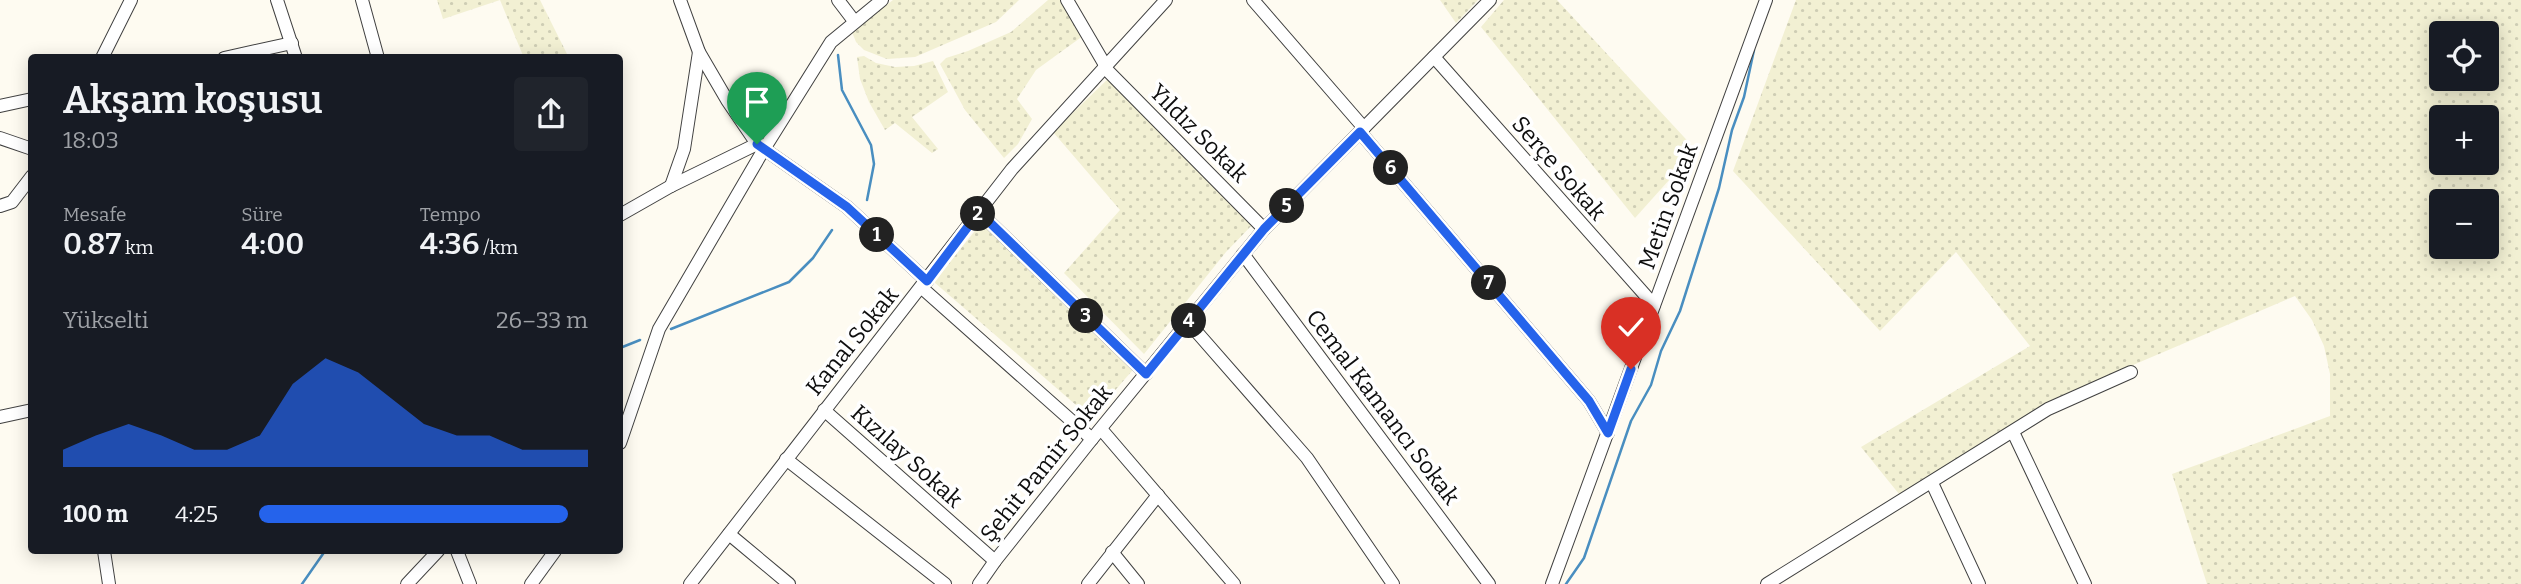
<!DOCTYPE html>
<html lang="tr">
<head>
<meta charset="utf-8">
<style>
	:root { --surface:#171b24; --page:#20242c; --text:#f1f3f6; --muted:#9ea1a6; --accent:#2563eb }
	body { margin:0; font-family:Bitter,serif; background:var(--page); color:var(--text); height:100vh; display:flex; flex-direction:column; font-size:26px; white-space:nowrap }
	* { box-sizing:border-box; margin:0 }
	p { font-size:23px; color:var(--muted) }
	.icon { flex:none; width:38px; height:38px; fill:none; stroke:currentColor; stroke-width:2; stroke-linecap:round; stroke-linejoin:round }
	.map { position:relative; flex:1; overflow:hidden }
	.side { position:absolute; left:28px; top:54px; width:595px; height:500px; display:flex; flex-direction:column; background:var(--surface); border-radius:7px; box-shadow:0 4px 18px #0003 }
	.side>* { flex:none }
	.tools { position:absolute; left:2429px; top:21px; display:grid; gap:14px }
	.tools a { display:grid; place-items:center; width:70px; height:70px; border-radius:7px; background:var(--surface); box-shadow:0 4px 18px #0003; font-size:35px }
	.pin { position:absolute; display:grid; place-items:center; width:60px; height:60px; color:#fff; margin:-72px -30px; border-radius:50% 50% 50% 0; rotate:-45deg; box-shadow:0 0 7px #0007 }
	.pin .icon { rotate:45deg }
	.km { position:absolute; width:35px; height:35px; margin:-18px; border-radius:50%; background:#222; color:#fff; font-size:19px; line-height:35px; text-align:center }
	.round { display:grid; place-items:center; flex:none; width:74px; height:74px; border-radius:7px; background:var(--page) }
	.head { display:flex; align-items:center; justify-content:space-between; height:119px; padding:0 35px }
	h1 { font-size:38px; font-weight:600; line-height:52px }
	.metrics { display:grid; grid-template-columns:repeat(3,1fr); gap:10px; height:119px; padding:7px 35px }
	.metrics div { display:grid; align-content:center }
	.metrics b { font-size:30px; font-weight:600 }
	.metrics small { font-size:19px; font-weight:400 }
	.metrics p { font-size:19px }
	.chart { height:196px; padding:14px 35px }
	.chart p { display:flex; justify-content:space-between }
	.chart svg { width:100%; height:126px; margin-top:7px; fill:var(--accent); opacity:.7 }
	ul { padding:0 35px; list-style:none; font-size:23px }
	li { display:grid; grid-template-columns:112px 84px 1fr; align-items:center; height:52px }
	li i { height:18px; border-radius:9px; background:var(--accent) }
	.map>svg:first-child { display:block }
</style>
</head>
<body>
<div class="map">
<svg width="2521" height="584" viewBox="0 0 2521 584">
	<defs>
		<pattern id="farmland-dots" width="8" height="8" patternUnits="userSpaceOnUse" patternTransform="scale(1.75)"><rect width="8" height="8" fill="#f2f0d3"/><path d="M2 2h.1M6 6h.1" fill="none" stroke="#cecdb4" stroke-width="1.8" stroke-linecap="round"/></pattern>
	</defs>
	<rect width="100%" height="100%" fill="#fefbf1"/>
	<g fill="url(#farmland-dots)" fill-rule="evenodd">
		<polygon points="437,0 500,0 443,19"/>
		<polygon points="500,0 540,0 569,58 524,58"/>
		<polygon points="893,0 1019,0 996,22 915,57 887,59 864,50 856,42 852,32"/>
		<polygon points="1048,0 1065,0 1087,33 1036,70 1017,99 1032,119 1018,144 1004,158 965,110 940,64 946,58 968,51 1011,32"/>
		<polygon points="1440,0 1478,0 1456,23"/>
		<polygon points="1504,0 1557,0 1696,150 1635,218 1481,27"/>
		<path d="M1796 0H2521V584H2207L2172 474 2330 416V374L2324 346 2312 320 2295 296 2072 391 1899 494 1861 447 2030 346 1956 252 1880 331 1733 171ZM2441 33H2487V79H2441ZM2441 117H2487V163H2441ZM2441 201H2487V247H2441Z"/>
		<polygon points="864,56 876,63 895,67 914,66 933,61 948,92 912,117 938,149 932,153 895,123 885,130 869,102 860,79 857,57"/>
		<polygon points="1110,77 1255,222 1226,252 1144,354 1064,273 1120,210 1053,132"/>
		<polygon points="986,217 1138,364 1091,418 934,282"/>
	</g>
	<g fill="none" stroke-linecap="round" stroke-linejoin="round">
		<g stroke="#498ec0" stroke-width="2.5">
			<polyline points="838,55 842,90 871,145 874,164 867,200"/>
			<polyline points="671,329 789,282 813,258 832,230"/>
			<polyline points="620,348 640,340"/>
			<polyline points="302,584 325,551"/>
			<polyline points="1566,584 1584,558 1631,421 1651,385 1661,351 1680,311 1719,188 1732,130 1744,97 1754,50"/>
		</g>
		<defs>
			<g id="minor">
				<polyline points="277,0 296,58"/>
				<polyline points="362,0 378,58"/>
				<polyline points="680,0 699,52 727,100 757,144 847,207 927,281"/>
				<polyline points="838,0 854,21"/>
				<polyline points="1067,0 1105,65"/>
				<polyline points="1253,0 1364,128"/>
				<polyline points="1434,57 1654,305"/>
				<polyline points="102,58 131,0"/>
				<polyline points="224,58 292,43"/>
				<polyline points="1104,67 1264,229"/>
				<polyline points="0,106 32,99"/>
				<polyline points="1360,132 1589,401 1608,433"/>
				<polyline points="0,138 32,149"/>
				<polyline points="671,186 684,149 699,52"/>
				<polyline points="0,206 12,202 32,176"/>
				<polyline points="979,212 1146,374"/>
				<polyline points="620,215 671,186 757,144"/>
				<polyline points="1243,254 1489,584"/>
				<polyline points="922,288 1092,439"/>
				<polyline points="1188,322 1307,458 1393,584"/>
				<polyline points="824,410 995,561"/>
				<polyline points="0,417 32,410"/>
				<polyline points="1101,429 1234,584"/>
				<polyline points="2013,432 2085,584"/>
				<polyline points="620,443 659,329 764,149 831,42 882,0"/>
				<polyline points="786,459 945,584"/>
				<polyline points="1932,483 1979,584"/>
				<polyline points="729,534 789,584"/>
				<polyline points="104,551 109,584"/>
				<polyline points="457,551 470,584"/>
				<polyline points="1112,552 1138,584"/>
				<polyline points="407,584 438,551"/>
				<polyline points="531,584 555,551"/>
				<polyline points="690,584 1012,169 1166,0"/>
				<polyline points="979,584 995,561 1092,439 1264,229 1490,0"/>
				<polyline points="1088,584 1158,495"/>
				<polyline points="1552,584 1766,0"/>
				<polyline points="1767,584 2048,409 2131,372"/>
			</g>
		</defs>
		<use href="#minor" stroke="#414141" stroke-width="14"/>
		<use href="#minor" stroke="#fff" stroke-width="12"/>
	</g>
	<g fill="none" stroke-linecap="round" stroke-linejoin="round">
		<defs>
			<polyline id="route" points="757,144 847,207 927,281 979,212 1146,374 1264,229 1360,132 1589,401 1608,433 1631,369"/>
		</defs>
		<use href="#route" stroke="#fff" stroke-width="14"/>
		<use href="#route" stroke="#2563eb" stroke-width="9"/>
	</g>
	<g text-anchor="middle" stroke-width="7" stroke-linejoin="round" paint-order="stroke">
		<g font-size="23" fill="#0e0e0e" stroke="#fff">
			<text transform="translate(1199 133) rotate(45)" y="8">Yıldız Sokak</text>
			<text transform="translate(1559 168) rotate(49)" y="8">Serçe Sokak</text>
			<text transform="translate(1668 206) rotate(-70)" y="8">Metin Sokak</text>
			<text transform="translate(852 341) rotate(-51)" y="8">Kanal Sokak</text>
			<text transform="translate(1383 407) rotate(53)" y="8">Cemal Kamancı Sokak</text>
			<text transform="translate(907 456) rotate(42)" y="8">Kızılay Sokak</text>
			<text transform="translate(1046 463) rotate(-51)" y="8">Şehit Pamir Sokak</text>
		</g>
	</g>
</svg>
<div class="tools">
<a><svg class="icon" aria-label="locate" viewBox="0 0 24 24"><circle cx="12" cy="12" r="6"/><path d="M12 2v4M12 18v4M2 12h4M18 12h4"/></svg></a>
<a>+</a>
<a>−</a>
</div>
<div class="pin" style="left:757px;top:144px;background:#1e9e55"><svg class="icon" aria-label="arrive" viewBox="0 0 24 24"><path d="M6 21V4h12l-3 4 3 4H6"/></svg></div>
<div class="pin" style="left:1631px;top:369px;background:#d93025"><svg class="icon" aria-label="check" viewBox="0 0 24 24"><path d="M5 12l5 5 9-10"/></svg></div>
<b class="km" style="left:877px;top:235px">1</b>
<b class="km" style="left:978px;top:214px">2</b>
<b class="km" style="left:1086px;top:316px">3</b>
<b class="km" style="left:1189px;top:321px">4</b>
<b class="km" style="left:1287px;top:206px">5</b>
<b class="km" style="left:1391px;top:168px">6</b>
<b class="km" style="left:1489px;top:283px">7</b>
<section class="side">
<div class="head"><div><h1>Akşam koşusu</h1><p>18:03</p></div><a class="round"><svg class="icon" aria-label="share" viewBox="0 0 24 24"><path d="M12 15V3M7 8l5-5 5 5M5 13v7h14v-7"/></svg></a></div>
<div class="metrics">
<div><p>Mesafe</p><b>0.87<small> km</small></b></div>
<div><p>Süre</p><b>4:00</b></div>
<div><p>Tempo</p><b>4:36<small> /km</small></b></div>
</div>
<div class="chart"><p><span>Yükselti</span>26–33 m</p>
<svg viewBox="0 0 160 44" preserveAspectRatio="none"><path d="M0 44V38L10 33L20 29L30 33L40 38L50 38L60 33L70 15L80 6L90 11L100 20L110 29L120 33L130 33L140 38L150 38L160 38V44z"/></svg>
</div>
<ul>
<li><b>100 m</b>4:25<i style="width:94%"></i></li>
</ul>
</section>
</div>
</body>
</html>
